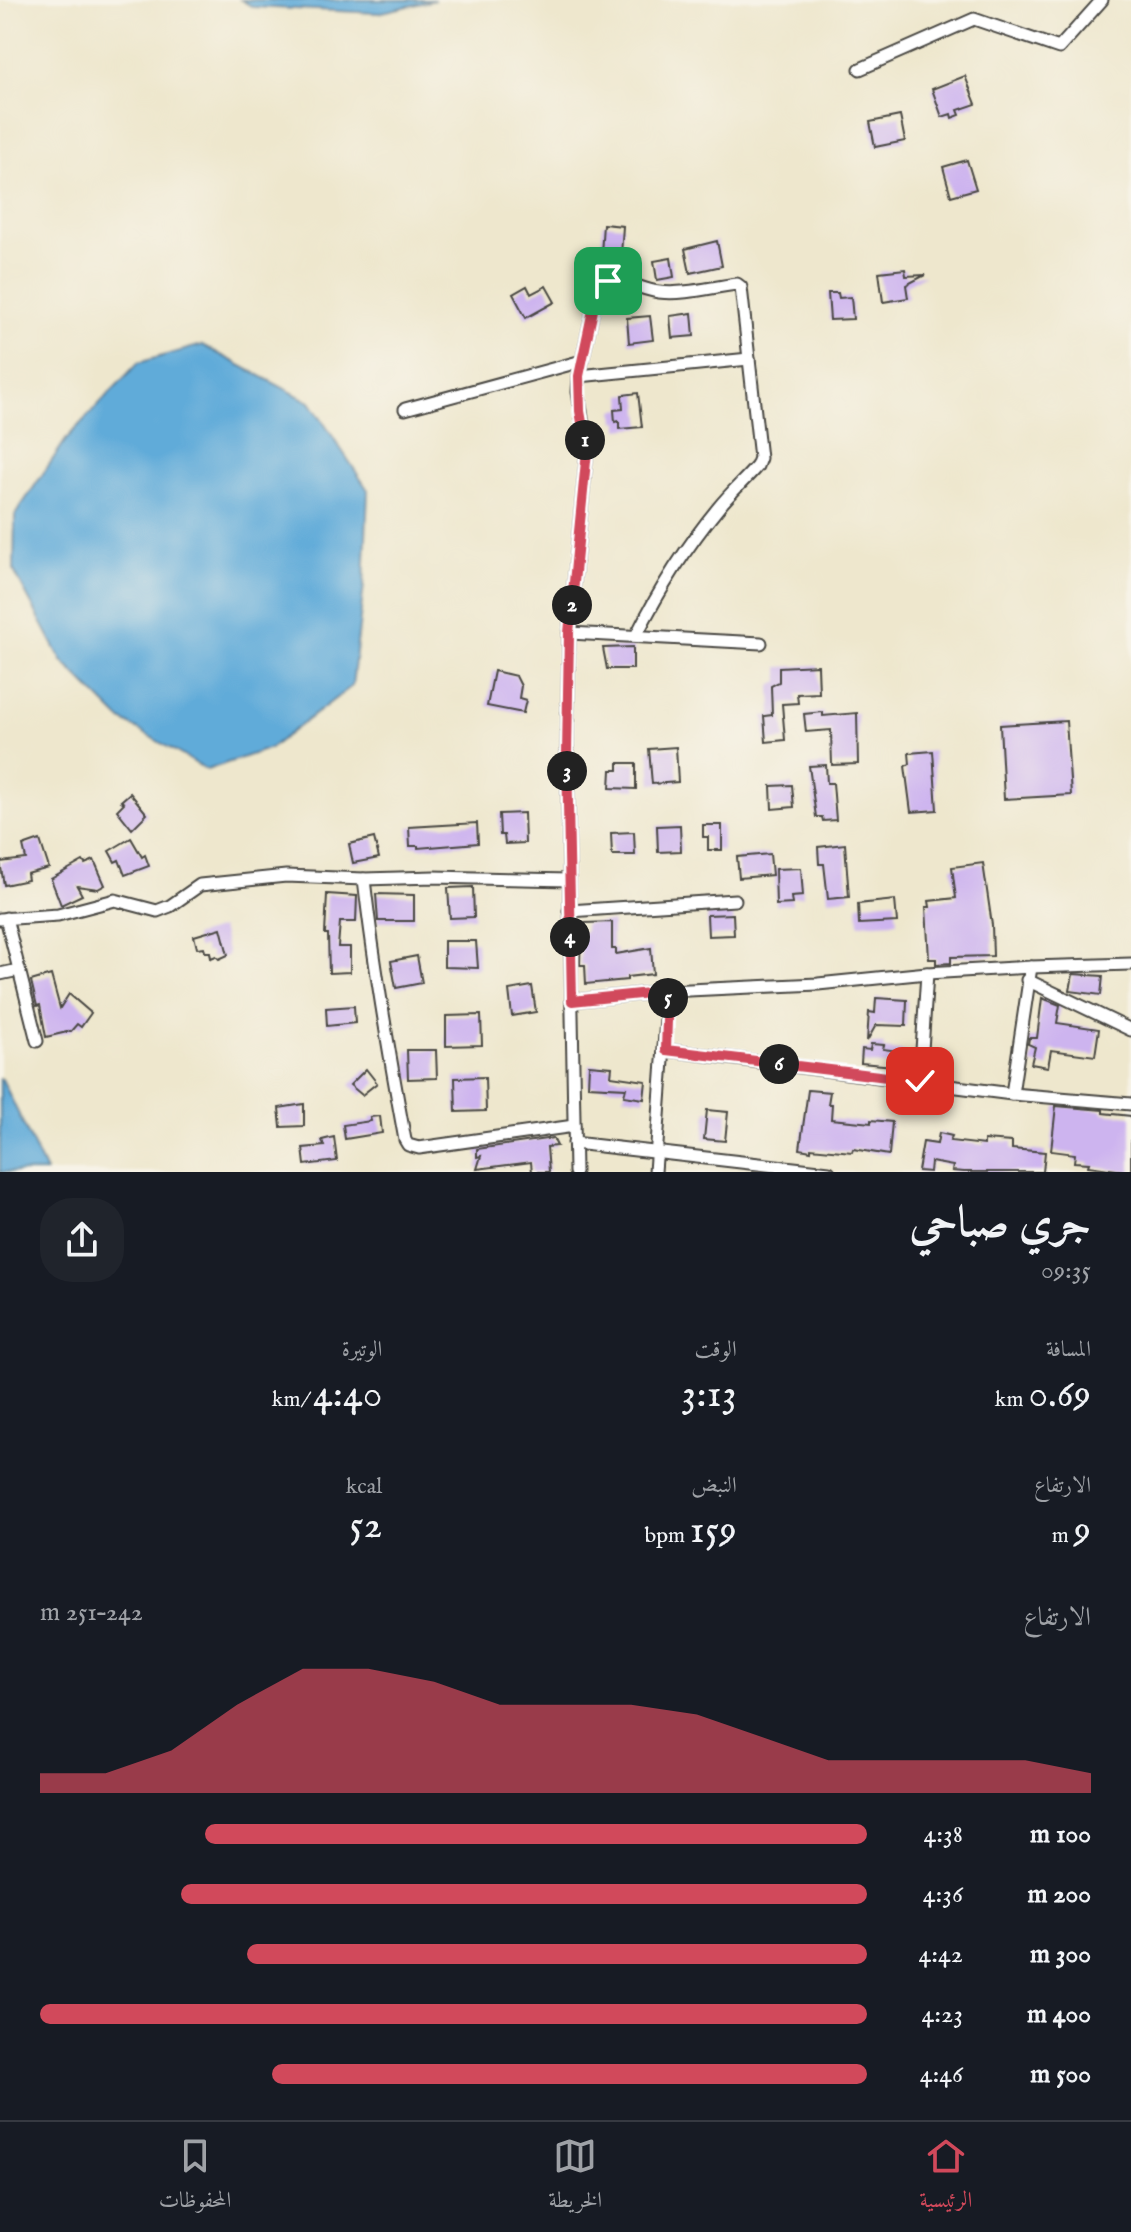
<!DOCTYPE html>
<html lang="ar">
<head>
<meta charset="utf-8">
<style>
	:root { --surface:#171b24; --page:#20242c; --text:#f1f3f6; --muted:#9ea1a6; --line:#363941; --accent:#d1495b }
	body { margin:0; font-family:"IM FELL English",Amiri,serif; background:var(--page); color:var(--text); direction:rtl; height:100vh; display:flex; flex-direction:column; font-size:30px; white-space:nowrap }
	* { box-sizing:border-box; margin:0 }
	p { font-size:26px; color:var(--muted) }
	.icon { flex:none; width:44px; height:44px; fill:none; stroke:currentColor; stroke-width:2; stroke-linecap:round; stroke-linejoin:round }
	.map { position:relative; height:1172px; overflow:hidden; direction:ltr }
	.side { display:flex; flex-direction:column; background:var(--surface); flex:1 }
	.side>* { flex:none }
	.pin { position:absolute; display:grid; place-items:center; width:68px; height:68px; color:#fff; margin:-34px; border-radius:16px; box-shadow:0 4px 12px #0006 }
	.km { position:absolute; width:40px; height:40px; margin:-20px; border-radius:50%; background:#222; color:#fff; font-size:22px; line-height:40px; text-align:center }
	.round { display:grid; place-items:center; flex:none; width:84px; height:84px; border-radius:32px; background:var(--page) }
	.summary { display:flex; align-items:center; justify-content:space-between; height:136px; padding:0 40px }
	h1 { font-size:44px; font-weight:600; line-height:60px }
	.stats { display:grid; grid-template-columns:repeat(3,1fr); gap:12px; height:136px; padding:8px 40px }
	.stats div { display:grid; align-content:center }
	.stats b { font-size:40px; font-weight:600 }
	.stats small { font-size:22px; font-weight:400 }
	.stats p { font-size:22px }
	.chart { height:224px; padding:16px 40px }
	.chart p { display:flex; justify-content:space-between }
	.chart svg { width:100%; height:144px; margin-top:8px; fill:var(--accent); opacity:.7 }
	ul { padding:0 40px; list-style:none; font-size:26px }
	li { display:grid; grid-template-columns:128px 96px 1fr; align-items:center; height:60px }
	li i { height:20px; border-radius:10px; background:var(--accent) }
	.dock { display:flex; justify-content:space-around; align-items:center; height:112px; border-top:2px solid var(--line); background:var(--surface); font-size:22px; color:var(--muted) }
	.dock a { display:grid; justify-items:center; gap:4px }
	.dock .on { color:var(--accent) }
	.map>svg:first-child { display:block }
</style>
</head>
<body>
<div class="map">
<svg width="1131" height="1172" viewBox="0 0 1131 1172">
	<rect width="100%" height="100%" fill="#f7f3e8"/>
	<filter id="ink" filterUnits="userSpaceOnUse"><feTurbulence type="fractalNoise" baseFrequency=".0125" numOctaves="2"/><feDisplacementMap in="SourceGraphic" scale="16" xChannelSelector="R" yChannelSelector="G"/><feConvolveMatrix kernelMatrix="1 2 1 2 8 2 1 2 1" color-interpolation-filters="sRGB"/></filter>
	<filter id="wash" filterUnits="userSpaceOnUse"><feTurbulence type="fractalNoise" baseFrequency=".006" numOctaves="4" result="noise"/><feDisplacementMap in="SourceGraphic" scale="32" xChannelSelector="R" yChannelSelector="G"/><feGaussianBlur stdDeviation="1.8" result="paint"/><feColorMatrix in="noise" values="0 0 0 0 0 0 0 0 0 0 0 0 0 0 0 0 0 1.4 0 .05"/><feComposite in="paint" operator="in"/></filter>
	<g filter="url(#wash)">
		<rect width="100%" height="100%" fill="#eee7cd"/>
		<g fill="#61abd9" stroke="#466b82" stroke-width="2">
			<polygon points="241,0 435,0 378,13 253,7"/>
			<polygon points="202,345 310,402 368,490 364,585 352,686 270,748 207,770 120,719 62,661 14,571 15,515 68,437 138,363"/>
			<polygon points="0,1079 2,1079 46,1172 0,1172"/>
		</g>
		<g id="blocks">
			<g fill="#cdb4ef">
				<polygon points="965,76 976,104 958,110 960,115 952,118 951,114 942,117 932,89"/>
				<polygon points="900,116 905,141 875,147 870,122"/>
				<polygon points="967,160 976,189 951,196 943,167"/>
				<polygon points="603,224 623,226 621,255 601,254"/>
				<polygon points="717,241 722,266 690,273 685,249"/>
				<polygon points="671,258 674,277 657,280 654,261"/>
				<polygon points="905,269 906,276 925,275 906,285 908,298 883,302 879,272"/>
				<polygon points="527,286 531,294 546,286 555,302 526,318 513,294"/>
				<polygon points="828,293 838,293 839,298 851,297 853,319 830,320"/>
				<polygon points="692,313 694,336 672,338 670,316"/>
				<polygon points="650,316 653,340 629,343 627,318"/>
				<polygon points="638,393 642,427 619,429 619,421 615,422 614,410 623,409 622,395"/>
				<polygon points="633,647 633,669 607,669 603,648"/>
				<polygon points="818,665 819,693 797,694 798,703 782,704 785,740 766,742 764,716 772,715 771,686 779,682 779,667"/>
				<polygon points="494,671 516,676 521,686 519,698 526,700 523,713 487,706"/>
				<polygon points="823,712 823,716 857,713 858,764 832,765 831,730 806,732 804,714"/>
				<polygon points="1066,721 1071,795 1004,799 1000,725"/>
				<polygon points="676,747 678,782 652,784 649,749"/>
				<polygon points="933,751 937,810 911,812 905,766 910,764 909,753"/>
				<polygon points="618,763 636,763 636,789 610,788 611,770 618,770"/>
				<polygon points="826,765 827,783 833,783 836,820 823,821 822,817 816,817 809,766"/>
				<polygon points="792,785 794,807 772,809 771,786"/>
				<polygon points="130,793 147,814 132,829 117,810 124,803 121,801"/>
				<polygon points="524,813 525,843 505,844 504,835 500,835 499,814"/>
				<polygon points="477,823 478,843 418,848 418,846 410,846 409,827"/>
				<polygon points="680,825 681,851 658,852 657,826"/>
				<polygon points="703,825 722,825 722,850 708,850 708,837 703,837"/>
				<polygon points="634,832 635,855 612,855 611,833"/>
				<polygon points="131,838 142,857 145,855 149,866 125,875 119,860 115,862 109,851"/>
				<polygon points="374,838 379,858 353,863 349,844"/>
				<polygon points="40,840 49,868 27,874 28,880 4,885 0,862 26,859 23,846"/>
				<polygon points="845,844 849,897 828,899 824,864 819,864 818,847"/>
				<polygon points="770,854 772,875 739,878 737,857"/>
				<polygon points="94,860 105,885 98,889 77,886 82,895 61,905 51,879 83,861 85,864"/>
				<polygon points="983,863 992,925 993,956 951,957 951,963 936,964 936,959 929,959 926,907 930,907 929,901 956,898 952,867"/>
				<polygon points="801,868 803,896 791,897 792,904 776,905 775,869"/>
				<polygon points="473,887 474,917 450,918 448,888"/>
				<polygon points="327,894 357,896 356,922 340,922 338,947 350,947 350,972 329,973 328,934 325,934"/>
				<polygon points="376,894 414,895 414,921 378,921"/>
				<polygon points="895,900 897,922 859,924 858,904"/>
				<polygon points="733,914 734,935 708,936 707,915"/>
				<polygon points="612,922 612,949 616,949 616,954 651,948 653,974 627,977 627,980 586,984 585,965 580,965 581,932 585,932 585,923"/>
				<polygon points="221,928 228,955 219,959 216,956 211,958 210,952 205,952 204,947 197,948 194,936"/>
				<polygon points="444,941 476,941 478,968 444,967"/>
				<polygon points="417,956 422,983 396,988 391,961"/>
				<polygon points="1073,974 1103,976 1101,995 1070,991"/>
				<polygon points="51,975 60,1008 69,994 91,1013 81,1027 77,1024 71,1031 46,1037 40,1005 37,1006 31,981"/>
				<polygon points="532,986 536,1012 512,1016 509,990"/>
				<polygon points="876,998 907,1000 906,1026 876,1025 867,1041 869,1012 875,1013"/>
				<polygon points="1042,998 1060,1005 1057,1023 1099,1029 1095,1056 1051,1050 1048,1067 1031,1064 1035,1047 1028,1044 1029,1038 1037,1038"/>
				<polygon points="354,1006 355,1023 327,1026 326,1008"/>
				<polygon points="481,1015 482,1045 446,1046 446,1016"/>
				<polygon points="871,1044 884,1045 883,1049 906,1052 905,1067 861,1063 862,1049 870,1050"/>
				<polygon points="407,1050 436,1050 437,1078 408,1079"/>
				<polygon points="589,1065 612,1067 611,1076 646,1081 644,1099 624,1096 626,1088 588,1086"/>
				<polygon points="366,1069 377,1083 362,1095 350,1085"/>
				<polygon points="485,1077 486,1111 456,1112 455,1078"/>
				<polygon points="808,1090 830,1092 828,1104 832,1104 831,1119 871,1123 871,1120 892,1122 889,1155 853,1149 852,1152 811,1148 811,1151 800,1149"/>
				<polygon points="304,1104 304,1126 281,1127 279,1108"/>
				<polygon points="1056,1106 1103,1110 1103,1113 1131,1116 1131,1172 1088,1166 1089,1163 1074,1162 1075,1154 1051,1151"/>
				<polygon points="707,1110 728,1112 725,1141 704,1139"/>
				<polygon points="380,1116 382,1133 345,1139 343,1125 371,1121 370,1117"/>
				<polygon points="939,1133 952,1136 950,1141 984,1145 984,1140 1012,1142 1012,1149 1045,1152 1043,1172 964,1172 952,1171 953,1166 931,1162 930,1172 918,1171 923,1142 937,1144"/>
				<polygon points="334,1137 337,1161 305,1165 303,1148 324,1146 322,1140"/>
				<polygon points="553,1138 557,1146 547,1147 549,1172 532,1172 531,1162 477,1169 481,1156 477,1157 477,1149"/>
			</g>
		</g>
	</g>
	<g filter="url(#ink)">
		<use href="#blocks" fill-opacity="0" stroke="#484743" stroke-width="2"/>
		<g fill="none" stroke-linecap="round" stroke-linejoin="round">
			<defs>
				<g id="minor">
					<polyline points="860,69 974,19 1059,48 1102,0"/>
					<polyline points="579,376 749,359"/>
					<polyline points="405,409 582,361"/>
					<polyline points="569,633 761,643"/>
					<path d="M364 879C374 967 389 1053 405 1140L408 1145 419 1148 574 1126"/>
					<polyline points="569,911 735,900"/>
					<polyline points="6,918 37,1041"/>
					<polyline points="0,919 58,915 115,900 157,911 170,906 200,885 286,876 364,879 434,877 569,880"/>
					<polyline points="0,974 19,970"/>
					<polyline points="1027,980 1131,1030"/>
					<polyline points="572,1001 668,991 818,984 927,973 1031,967 1131,964"/>
					<polyline points="666,1050 1012,1094 1131,1104"/>
					<polyline points="920,1081 927,973"/>
					<polyline points="1012,1094 1031,967"/>
					<polyline points="574,1143 829,1172"/>
					<path d="M575 1172 567 754 569 633 587 451 578 392 579 376 596 296 608 281C626 279 642 290 659 292 684 295 712 287 737 284L741 287 760 458 757 466C745 480 731 492 719 507 686 547 659 590 636 636"/>
					<polyline points="655,1172 668,991"/>
				</g>
			</defs>
			<use href="#minor" stroke="#484743" stroke-width="15"/>
			<use href="#minor" stroke="#fff" stroke-width="11"/>
		</g>
	</g>
	<g fill="none" stroke-linecap="round" stroke-linejoin="round" filter="url(#ink)">
		<defs>
			<polyline id="route" points="608,281 596,296 579,376 580,411 587,451 569,633 567,754 572,1001 668,991 666,1050 920,1081"/>
		</defs>
		<use href="#route" stroke="#fff" stroke-width="16"/>
		<use href="#route" stroke="#d1495b" stroke-width="10"/>
	</g>
</svg>
<div class="pin" style="left:608px;top:281px;background:#1e9e55"><svg class="icon" aria-label="arrive" viewBox="0 0 24 24"><path d="M6 21V4h12l-3 4 3 4H6"/></svg></div>
<div class="pin" style="left:920px;top:1081px;background:#d93025"><svg class="icon" aria-label="check" viewBox="0 0 24 24"><path d="M5 12l5 5 9-10"/></svg></div>
<b class="km" style="left:585px;top:440px">1</b>
<b class="km" style="left:572px;top:605px">2</b>
<b class="km" style="left:567px;top:771px">3</b>
<b class="km" style="left:570px;top:937px">4</b>
<b class="km" style="left:668px;top:998px">5</b>
<b class="km" style="left:779px;top:1064px">6</b>
</div>
<section class="side">
<div class="summary"><div><h1>جري صباحي</h1><p>09:35</p></div><a class="round"><svg class="icon" aria-label="share" viewBox="0 0 24 24"><path d="M12 15V3M7 8l5-5 5 5M5 13v7h14v-7"/></svg></a></div>
<div class="stats">
<div><p>المسافة</p><b>0.69<small> km</small></b></div>
<div><p>الوقت</p><b>3:13</b></div>
<div><p>الوتيرة</p><b>4:40<small> /km</small></b></div>
</div>
<div class="stats">
<div><p>الارتفاع</p><b>9<small> m</small></b></div>
<div><p>النبض</p><b>159<small> bpm</small></b></div>
<div><p>kcal</p><b>52</b></div>
</div>
<div class="chart"><p><span>الارتفاع</span>242–251 m</p>
<svg viewBox="0 0 160 44" preserveAspectRatio="none"><path d="M0 44V38L10 38L20 31L30 17L40 6L50 6L60 10L70 17L80 17L90 17L100 20L110 27L120 34L130 34L140 34L150 34L160 38V44z"/></svg>
</div>
<ul>
<li><b>100 m</b>4:38<i style="width:80%"></i></li>
<li><b>200 m</b>4:36<i style="width:83%"></i></li>
<li><b>300 m</b>4:42<i style="width:75%"></i></li>
<li><b>400 m</b>4:23<i style="width:100%"></i></li>
<li><b>500 m</b>4:46<i style="width:72%"></i></li>
</ul>
</section>
<nav class="dock">
<a class="on"><svg class="icon" aria-label="home" viewBox="0 0 24 24"><path d="M3 11l9-7 9 7M6 9v11h12V9"/></svg>الرئيسية</a>
<a><svg class="icon" aria-label="map" viewBox="0 0 24 24"><path d="M3 6l6-2 6 2 6-2v14l-6 2-6-2-6 2zM9 4v14M15 6v14"/></svg>الخريطة</a>
<a><svg class="icon" aria-label="saved" viewBox="0 0 24 24"><path d="M7 4h10v16l-5-4-5 4z"/></svg>المحفوظات</a>
</nav>
</body>
</html>
